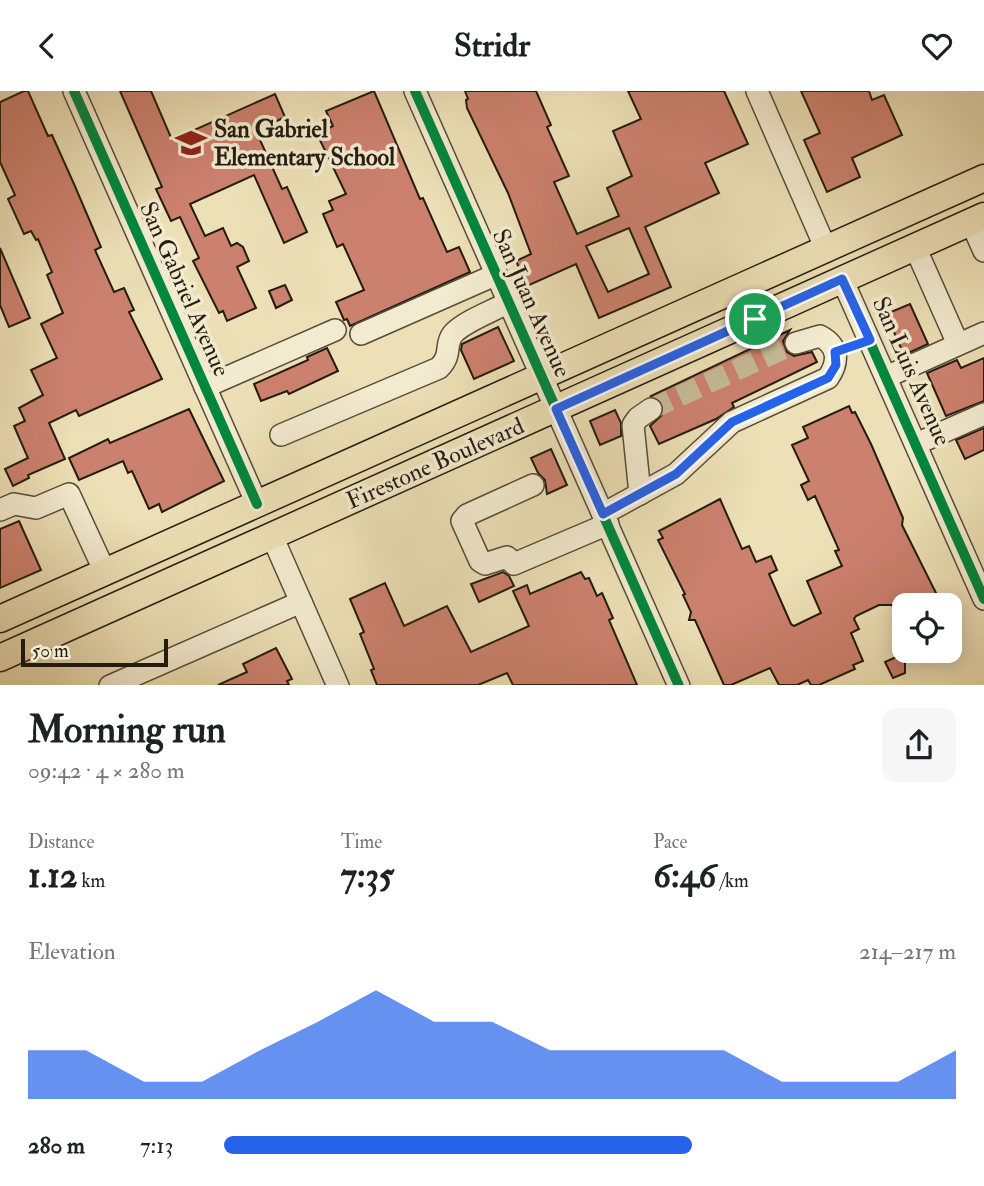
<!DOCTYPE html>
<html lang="en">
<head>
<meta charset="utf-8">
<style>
	:root { --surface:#fff; --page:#f6f6f6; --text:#202124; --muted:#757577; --accent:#2563eb }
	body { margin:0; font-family:"IM FELL Double Pica",serif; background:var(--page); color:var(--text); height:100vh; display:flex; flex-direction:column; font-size:26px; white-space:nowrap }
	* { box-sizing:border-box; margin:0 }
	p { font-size:23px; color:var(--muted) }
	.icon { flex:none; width:38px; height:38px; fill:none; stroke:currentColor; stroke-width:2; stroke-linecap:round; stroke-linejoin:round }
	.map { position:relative; height:594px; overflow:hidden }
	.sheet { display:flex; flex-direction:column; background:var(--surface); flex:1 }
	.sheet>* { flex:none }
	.tools { position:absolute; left:892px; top:502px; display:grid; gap:14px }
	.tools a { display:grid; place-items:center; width:70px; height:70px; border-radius:14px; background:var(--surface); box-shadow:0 4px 18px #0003; font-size:35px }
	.scale { position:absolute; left:21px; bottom:18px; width:147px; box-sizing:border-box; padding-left:7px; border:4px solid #241c11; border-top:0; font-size:19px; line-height:24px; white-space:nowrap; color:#241c11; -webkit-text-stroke:5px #f3ebd0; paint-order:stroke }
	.pin { position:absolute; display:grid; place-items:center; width:60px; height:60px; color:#fff; margin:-30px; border:4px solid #fff; border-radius:50%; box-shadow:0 2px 7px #0007 }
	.round { display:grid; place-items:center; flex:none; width:74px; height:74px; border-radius:14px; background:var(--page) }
	.head { display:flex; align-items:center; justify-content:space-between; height:119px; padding:0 28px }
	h1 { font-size:38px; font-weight:800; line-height:52px }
	.stats { display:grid; grid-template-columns:repeat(3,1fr); gap:10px; height:119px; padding:7px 28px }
	.stats div { display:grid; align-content:center }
	.stats b { font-size:35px; font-weight:800 }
	.stats small { font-size:19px; font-weight:400 }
	.stats p { font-size:19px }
	.chart { height:196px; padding:14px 28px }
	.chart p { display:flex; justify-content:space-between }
	.chart svg { width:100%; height:126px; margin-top:7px; fill:var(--accent); opacity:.7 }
	ul { padding:0 28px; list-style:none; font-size:23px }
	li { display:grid; grid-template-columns:112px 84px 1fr; align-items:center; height:52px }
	li i { height:18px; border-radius:9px; background:var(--accent) }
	header { display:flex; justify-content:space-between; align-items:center; height:91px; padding:0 28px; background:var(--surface); font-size:32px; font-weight:800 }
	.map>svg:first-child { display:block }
</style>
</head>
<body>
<header><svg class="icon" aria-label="back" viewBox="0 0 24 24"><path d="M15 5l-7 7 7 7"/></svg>Stridr<svg class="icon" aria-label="heart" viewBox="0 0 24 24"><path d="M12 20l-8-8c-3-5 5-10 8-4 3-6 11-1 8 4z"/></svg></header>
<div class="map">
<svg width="984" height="595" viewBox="0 0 984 595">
	<rect width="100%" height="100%" fill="#ede0b6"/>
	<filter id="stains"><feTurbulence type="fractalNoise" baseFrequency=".00286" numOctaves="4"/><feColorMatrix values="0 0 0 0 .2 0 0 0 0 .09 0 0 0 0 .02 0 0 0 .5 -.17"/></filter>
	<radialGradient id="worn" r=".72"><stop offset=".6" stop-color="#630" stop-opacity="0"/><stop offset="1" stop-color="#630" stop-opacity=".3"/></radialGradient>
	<g fill="#cc816e" stroke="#241c11" stroke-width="2" fill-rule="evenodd">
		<polygon points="24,0 28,0 48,45 52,44 74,93 101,156 95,159 114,201 124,197 134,219 129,221 162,288 79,325 76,319 49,332 65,368 28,384 29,387 13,395 5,378 28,367 14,335 25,330 19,317 43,304 31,279 57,267 41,233 63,222 47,184 52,181 38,148 36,149 31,140 24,143 8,108 15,104 0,71 0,11"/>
		<polygon points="120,0 151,0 172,49 275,3 285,26 256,40 282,98 287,96 307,141 284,152 254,84 190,113 205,145 223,137 231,155 237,152 243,156 249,170 237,176 256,217 227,230 223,220 219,222 193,170 199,167 180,126 171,130 156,98 162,96"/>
		<polygon points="374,0 420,108 423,107 447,161 459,156 470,181 350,235 347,228 344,229 336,211 364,199 343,153 337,156 323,123 333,119 329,110 346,103 317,43 333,35 326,20"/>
		<path d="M465 0H536L551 34 547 36 569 85 554 91 577 143 619 125 607 97 632 85 613 40 641 28 628 0H724L748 53 705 72 719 102 645 136 671 196 599 227 576 173 527 195 516 170 531 163 508 102 467 17 466 9 468 8ZM629 137 649 183 608 201 586 155Z"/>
		<polygon points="801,0 869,0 872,9 884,4 902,44 852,67 860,86 827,101 804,49 820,42"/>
		<polygon points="0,157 30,227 9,236 0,214"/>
		<polygon points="285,194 292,209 276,217 269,200"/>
		<polygon points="910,213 928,253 904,264 886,223"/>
		<polygon points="498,236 514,270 474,288 461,259 462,253"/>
		<polygon points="790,239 783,250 787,261 794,265 812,261 817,271 732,312 734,316 716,328 659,353 650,335 662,324 664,316 661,310 651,305"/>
		<polygon points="327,257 338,280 289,303 287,300 261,310 254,293 308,269 307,266"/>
		<polygon points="984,267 984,310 946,325 927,282 957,269 961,277"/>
		<polygon points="849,315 852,322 855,321 871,353 903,427 902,434 942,514 905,514 905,544 892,514 879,514 856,525 854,528 859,538 851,542 863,570 853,574 855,578 819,594 811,594 808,589 797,594 779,594 770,577 731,594 724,594 695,529 689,529 691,521 683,504 685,503 658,449 663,447 659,440 720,408 742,458 749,455 756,471 771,465 777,479 769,483 791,533 794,535 821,522 807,490 842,475 835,460 839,459 815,405 808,409 801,394 809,390 792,354 808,347 803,336"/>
		<polygon points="189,318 224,390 162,421 159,413 149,418 132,380 128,382 123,370 79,389 69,367 108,348 110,352"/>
		<polygon points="615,319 621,332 621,345 600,354 590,330"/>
		<polygon points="984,337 984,359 965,368 956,349"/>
		<polygon points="551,358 567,394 547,403 545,389 538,382 531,367"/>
		<polygon points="19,430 41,479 0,497 0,438"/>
		<polygon points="503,481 509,485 514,495 479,511 471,493"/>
		<polygon points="581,481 585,488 589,487 597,505 602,502 613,527 609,529 637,594 513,594 507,582 478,594 377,594 371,579 374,578 360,543 364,541 350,508 385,492 404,535 447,515 471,561 529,535 513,500 527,494 530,503"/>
		<polygon points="276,557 292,588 287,590 289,594 218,594 247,581 243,573"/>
		<polygon points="905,562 905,582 893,587 885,571"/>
	</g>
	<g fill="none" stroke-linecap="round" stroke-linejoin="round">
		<polyline stroke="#c5b995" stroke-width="21" stroke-dasharray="21 10" stroke-linecap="butt" points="651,318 796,252"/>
		<defs>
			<g id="minor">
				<polyline points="74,0 257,413"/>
				<polyline points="415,0 679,595"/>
				<polyline points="757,0 826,158"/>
				<polyline points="971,131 984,160"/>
				<polyline points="915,156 958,253"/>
				<polyline points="842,188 984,508"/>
				<polyline points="361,243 495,184"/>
				<polyline points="886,286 984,242"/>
				<polyline points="205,296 335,239"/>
				<path d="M281 344 439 277C453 263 444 254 453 243 463 231 493 220 507 212"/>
				<polyline points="916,353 984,323"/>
				<polyline points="533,394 467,424 462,430 480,470 485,473 507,466 514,473 608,433"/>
				<polyline points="640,403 633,334 638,327 651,318"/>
				<polyline points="0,419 14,413 36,417 69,403 105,481"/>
				<path d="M603 423 676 383 732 331 828 287C839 271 839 255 820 245L796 252"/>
				<polyline points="272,445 338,595"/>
				<polyline points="110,595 301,511"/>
			</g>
			<g id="major">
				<polyline points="0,528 984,87"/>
				<polyline points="0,567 984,125"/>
			</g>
		</defs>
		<use href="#minor" stroke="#564d3a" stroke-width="24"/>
		<use href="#major" stroke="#241c11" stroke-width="29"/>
		<use href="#minor" stroke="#f3ebd0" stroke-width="21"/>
		<use href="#major" stroke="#ede0b6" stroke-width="26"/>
		<defs>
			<g id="cycleway">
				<polyline points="74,0 257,413"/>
				<polyline points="415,0 679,595"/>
				<polyline points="842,188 984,508"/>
			</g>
		</defs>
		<use href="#cycleway" stroke="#f3ebd0" stroke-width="15"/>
		<use href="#cycleway" stroke="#00873e" stroke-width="10"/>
	</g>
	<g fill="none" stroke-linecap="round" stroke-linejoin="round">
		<defs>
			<polygon id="route" points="842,188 870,249 835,261 836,274 828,287 732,331 676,383 603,423 556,318"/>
		</defs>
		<use href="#route" stroke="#fff" stroke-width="14"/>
		<use href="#route" stroke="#2563eb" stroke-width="9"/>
	</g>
	<defs>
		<symbol id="school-bare" viewBox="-9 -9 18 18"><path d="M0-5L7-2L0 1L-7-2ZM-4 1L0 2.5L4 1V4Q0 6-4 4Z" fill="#8f2418" stroke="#f3ebd0" stroke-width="2.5" paint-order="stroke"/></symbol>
	</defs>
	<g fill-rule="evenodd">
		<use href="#school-bare" x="169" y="30" width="44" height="44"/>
	</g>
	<g text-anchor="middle" stroke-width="7" stroke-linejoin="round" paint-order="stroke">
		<g font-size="24" font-weight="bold" fill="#241c11" stroke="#f3ebd0" text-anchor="start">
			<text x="214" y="46">San Gabriel<tspan x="214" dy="28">Elementary School</tspan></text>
		</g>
		<g font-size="24" fill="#241c11" stroke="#f3ebd0">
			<text transform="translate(185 198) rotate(66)" y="8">San Gabriel Avenue</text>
			<text transform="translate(532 212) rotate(66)" y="8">San Juan Avenue</text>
			<text transform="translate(912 280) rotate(66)" y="8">San Luis Avenue</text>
			<text transform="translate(435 372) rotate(-24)" y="8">Firestone Boulevard</text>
		</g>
	</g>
	<rect width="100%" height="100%" filter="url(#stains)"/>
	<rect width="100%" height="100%" fill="url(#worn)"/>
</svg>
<div class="tools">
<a><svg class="icon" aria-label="locate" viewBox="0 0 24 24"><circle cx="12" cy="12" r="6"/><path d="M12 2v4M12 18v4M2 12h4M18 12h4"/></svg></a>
</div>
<div class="scale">50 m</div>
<div class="pin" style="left:755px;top:228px;background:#1e9e55"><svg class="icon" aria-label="arrive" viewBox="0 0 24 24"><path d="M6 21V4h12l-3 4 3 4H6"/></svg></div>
</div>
<section class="sheet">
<div class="head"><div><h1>Morning run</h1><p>09:42 · 4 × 280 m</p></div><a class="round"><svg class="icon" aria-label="share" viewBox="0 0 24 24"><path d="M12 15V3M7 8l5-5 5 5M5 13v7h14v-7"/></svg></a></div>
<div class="stats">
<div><p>Distance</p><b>1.12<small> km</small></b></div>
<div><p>Time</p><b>7:35</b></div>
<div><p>Pace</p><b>6:46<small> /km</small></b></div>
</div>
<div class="chart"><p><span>Elevation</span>214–217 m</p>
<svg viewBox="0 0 160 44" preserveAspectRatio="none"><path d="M0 44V27L10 27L20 38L30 38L40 27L50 17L60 6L70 17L80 17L90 27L100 27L110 27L120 27L130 38L140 38L150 38L160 27V44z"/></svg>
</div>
<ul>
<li><b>280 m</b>7:13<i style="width:64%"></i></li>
</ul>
</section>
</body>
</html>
